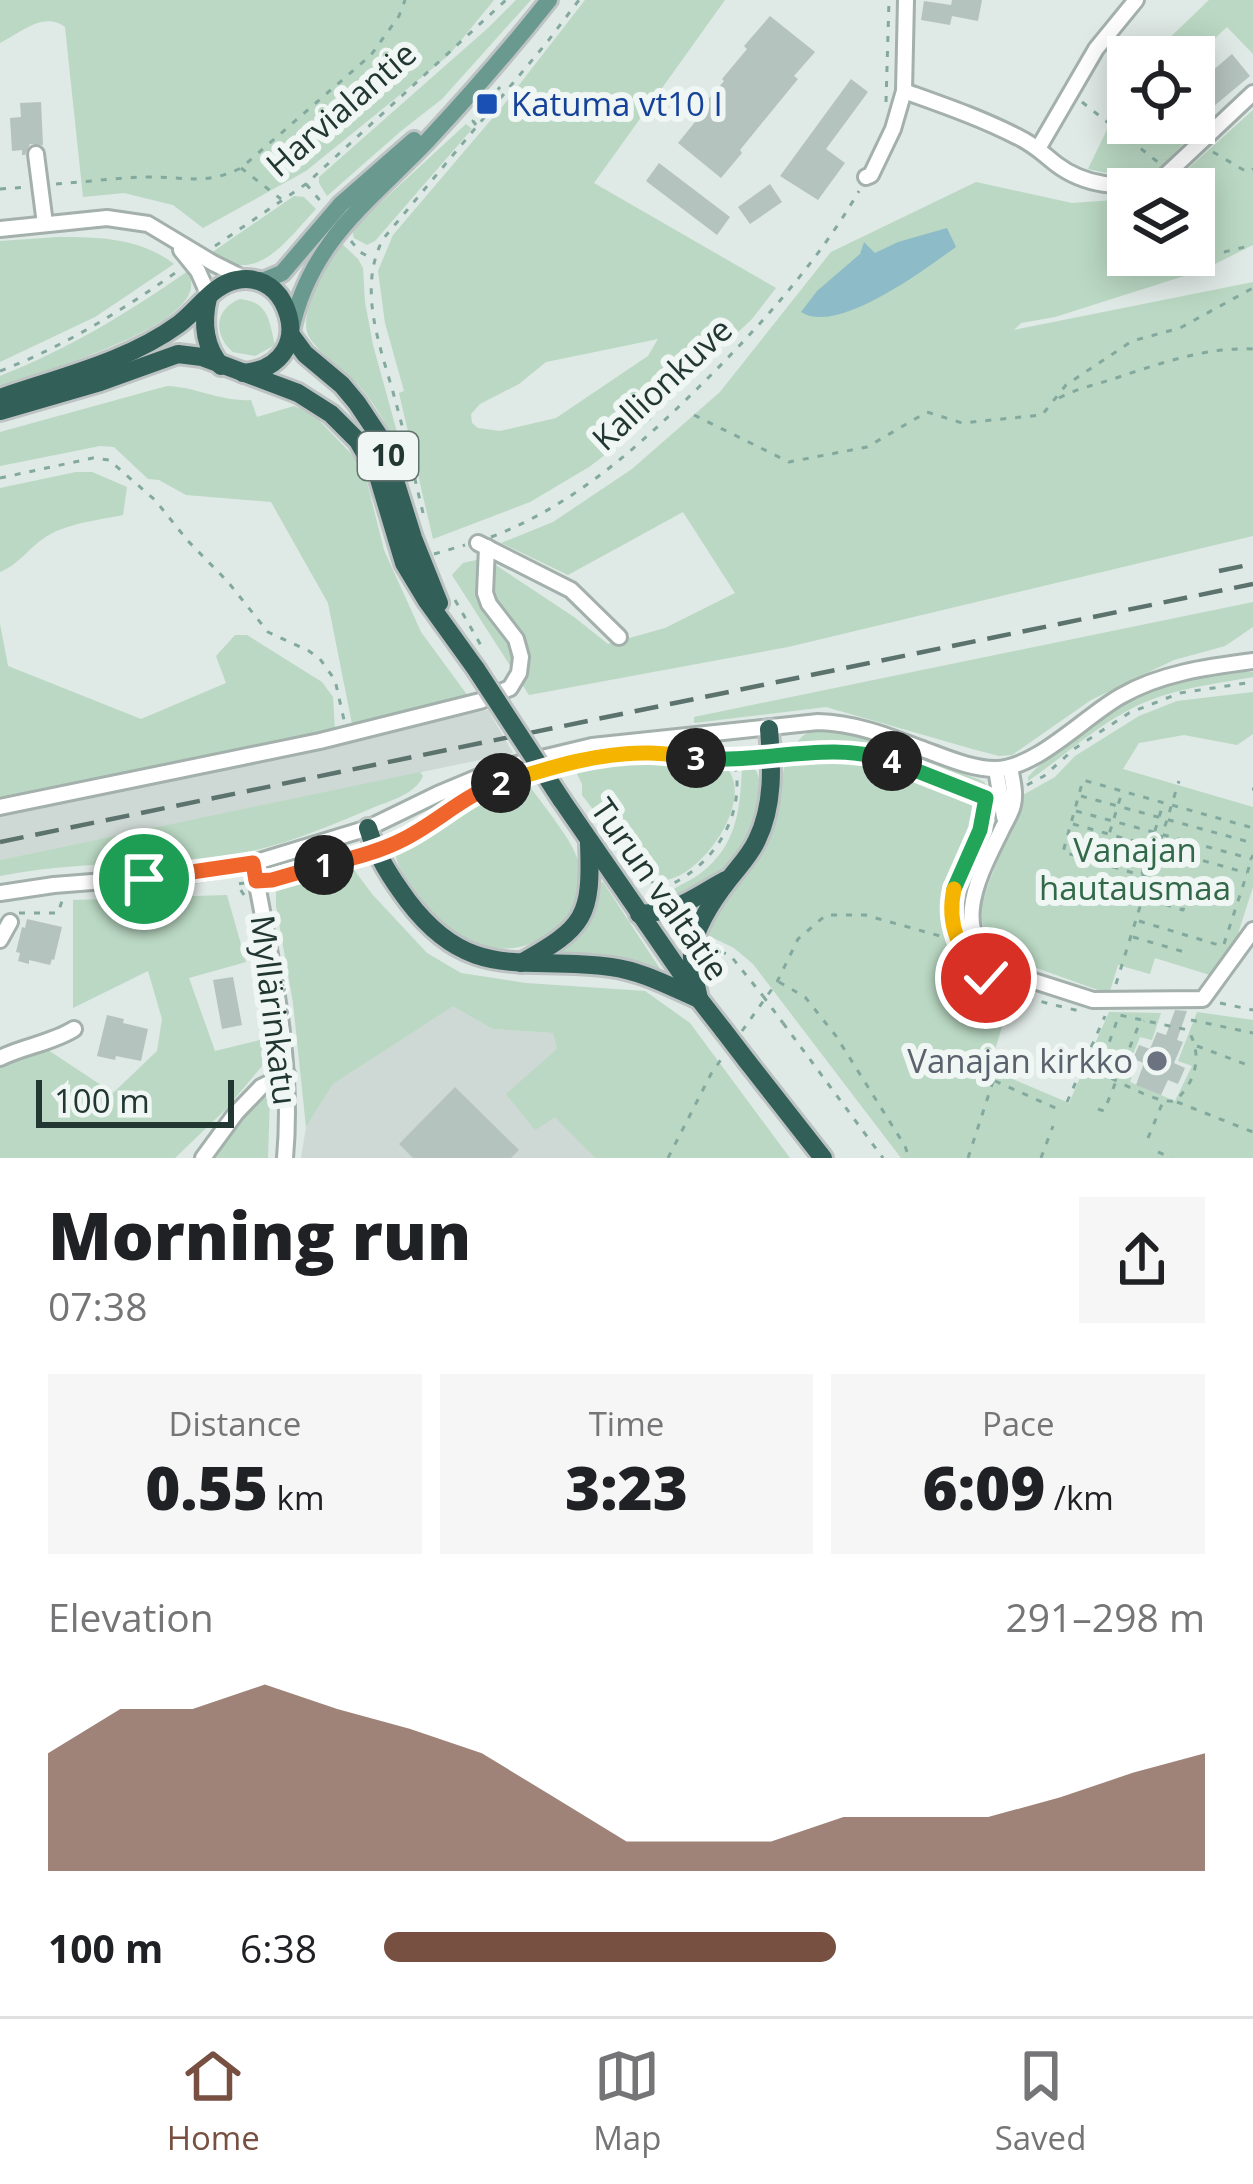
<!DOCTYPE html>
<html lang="en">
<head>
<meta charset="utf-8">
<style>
	:root { --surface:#fff; --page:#f6f6f6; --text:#202124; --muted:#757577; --line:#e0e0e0; --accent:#775041 }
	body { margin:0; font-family:"Open Sans",sans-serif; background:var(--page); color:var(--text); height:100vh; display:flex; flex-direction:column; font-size:45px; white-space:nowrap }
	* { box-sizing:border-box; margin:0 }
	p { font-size:39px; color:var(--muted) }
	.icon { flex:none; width:66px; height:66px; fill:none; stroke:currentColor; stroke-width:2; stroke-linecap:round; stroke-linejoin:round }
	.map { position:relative; height:1158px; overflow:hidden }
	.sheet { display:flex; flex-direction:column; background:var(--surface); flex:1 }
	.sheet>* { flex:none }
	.buttons { position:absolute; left:1107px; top:36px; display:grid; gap:24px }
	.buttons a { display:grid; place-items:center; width:108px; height:108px; border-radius:0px; background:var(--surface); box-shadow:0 6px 30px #0003; font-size:60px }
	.scale { position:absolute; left:36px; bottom:30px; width:198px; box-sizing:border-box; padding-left:12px; border:6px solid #223732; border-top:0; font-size:33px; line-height:42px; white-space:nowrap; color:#223732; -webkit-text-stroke:9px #eff6f3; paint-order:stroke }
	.pin { position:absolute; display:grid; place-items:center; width:102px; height:102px; color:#fff; margin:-51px; border:6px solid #fff; border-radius:50%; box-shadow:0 3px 12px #0007 }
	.km { position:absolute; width:60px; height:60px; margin:-30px; border-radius:50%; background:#222; color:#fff; font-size:33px; line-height:60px; text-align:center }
	.round { display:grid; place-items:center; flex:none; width:126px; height:126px; border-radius:0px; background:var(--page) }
	.headline { display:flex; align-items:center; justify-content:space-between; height:204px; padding:0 48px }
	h1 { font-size:66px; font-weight:800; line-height:90px }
	.figures { display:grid; grid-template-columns:repeat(3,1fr); gap:18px; height:204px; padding:12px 48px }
	.figures div { display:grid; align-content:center; border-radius:0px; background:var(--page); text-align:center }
	.figures b { font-size:60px; font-weight:800 }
	.figures small { font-size:33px; font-weight:400 }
	.figures p { font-size:33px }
	.chart { height:336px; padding:24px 48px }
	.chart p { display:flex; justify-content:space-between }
	.chart svg { width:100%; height:216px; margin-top:12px; fill:var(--accent); opacity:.7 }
	ul { padding:0 48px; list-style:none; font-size:39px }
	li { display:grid; grid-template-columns:192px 144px 1fr; align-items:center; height:90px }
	li i { height:30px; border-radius:15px; background:var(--accent) }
	.tab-bar { display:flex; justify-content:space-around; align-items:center; height:168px; border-top:3px solid var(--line); background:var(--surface); font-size:33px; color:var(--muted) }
	.tab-bar a { display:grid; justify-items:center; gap:6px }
	.tab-bar .selected { color:var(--accent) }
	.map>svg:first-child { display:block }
</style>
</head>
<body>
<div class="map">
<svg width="1253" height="1158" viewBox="0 0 1253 1158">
	<rect width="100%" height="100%" fill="#dfe9e5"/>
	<g fill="#ced8d4">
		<polygon points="488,710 513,753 0,860 0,812 349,742"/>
		<polygon points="453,1005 493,1029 553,1033 557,1049 555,1116 595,1158 301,1158 306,1127 333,1084"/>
	</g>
	<g fill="#bad8c3" fill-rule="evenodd">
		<path d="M0 0H494L449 55 306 171 203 228 173 205 124 193 83 197 65 27C43 11 21 33 0 43Z"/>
		<polygon points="516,0 531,0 442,99 401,131 327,196 319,183 319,177 488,28"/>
		<path d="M585 0H725L594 183 776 288 752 319 659 407 651 420 589 467 530 502 433 539 399 393 404 391 385 323 378 271 393 235 502 107ZM658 339 648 356 556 418 500 431 478 428 472 423 471 414 480 404 519 384 546 362Z"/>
		<polygon points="1209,0 1253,0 1253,54 1227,27 1194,58 1142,57 1147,47 1156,51"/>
		<polygon points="1128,86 1128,123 1194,123 1194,99 1210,116 1154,174 1140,180 1088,169"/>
		<polygon points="1253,110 1253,245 1203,270 1055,317 1021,323 1014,330 1253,282 1253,536 788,647 529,695 452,575 463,563 485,558 574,617 608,644 665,628 735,593 683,512 568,575 501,543 553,522 632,469 720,392 831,252 976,182 1072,203 1128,199 1128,255 1194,255 1194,189 1161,189 1171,184"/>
		<polygon points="466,124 472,129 375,241 367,245 354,238 352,229"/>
		<path d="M294 196 304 197 316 209C287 239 257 288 211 253Z"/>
		<path d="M58 237C100 237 140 238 174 264L95 317 0 362V241Z"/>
		<path d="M340 242 358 259 363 268 365 302 373 345 400 443 395 444C386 423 375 404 360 387 348 372 311 348 307 332 301 306 328 264 340 242Z"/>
		<path d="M188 271C192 281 193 288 187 298 163 336 44 371 0 387V376C68 349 128 313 188 271Z"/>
		<path d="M240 299C269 302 269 321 275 345L255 356 233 352C213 335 214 309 240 299Z"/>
		<path d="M167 386C197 387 221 402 251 400L257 417 294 406 313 414 363 466 384 550 421 632 468 696 353 729 328 603 271 502 186 495 159 480 148 479 114 447 100 446 0 466V432Z"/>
		<path d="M76 472H92L127 487 123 515C99 520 68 523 47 536 29 547 20 564 0 572V488Z"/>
		<polygon points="1253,602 1253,627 1225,646 1174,660 1091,700 1012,755 999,756 976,750 826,707 694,723 694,717"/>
		<polygon points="0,624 8,666 141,719 226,683 216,656 235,635 247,635 322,682 333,697 335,730 0,799"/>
		<path d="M1228 672H1253V677C1210 685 1166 689 1127 711 1091 730 1062 758 1028 781V777C1043 760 1061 747 1079 734 1131 696 1163 680 1228 672Z"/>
		<polygon points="1253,692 1253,734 1237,745 1184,735 1139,743 1123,769 1253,807 1253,887 1234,946 1213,976 1155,958 1150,974 1118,965 1109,994 1001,955 986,937 981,917 981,903 1023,795 1055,777 1075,756 1139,716 1177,701"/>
		<path d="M827 728 868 739 978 779 984 782 991 792C947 779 906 758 861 750 839 746 816 749 793 750 801 733 810 730 827 728Z"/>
		<path d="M641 757 725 766C757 797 703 876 665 880L607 828 582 795V784L573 766Z"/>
		<path d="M824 758C876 763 939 771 976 810 961 861 925 910 959 960 963 965 965 972 970 976 980 985 998 991 1011 998L989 1069 1069 1103 1109 1012 1161 1013 1152 1040 1140 1037 1131 1059 1137 1062 1130 1082 1175 1101 1192 1066 1178 1061 1197 1012 1253 1020V1158H901L753 964 734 948 705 934 721 904 768 843 786 759Z"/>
		<path d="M749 761C775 787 754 841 731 865 714 883 688 893 666 904L668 893C678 885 691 881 701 873 737 845 740 810 742 768L744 763Z"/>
		<path d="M420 772 423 776C415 795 388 801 370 809 324 828 279 848 230 855 154 865 75 861 0 876V860Z"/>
		<path d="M527 783C540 801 574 842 578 861 594 924 522 967 468 941 444 929 431 911 415 890 406 877 395 865 395 849L413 841 475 799Z"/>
		<polygon points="334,867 352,867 372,894 427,953 461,973 526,983 645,991 690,1023 790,1158 595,1158 555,1117 535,1130 506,1094 557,1049 553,1033 493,1029 453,1006 333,1084 306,1127 293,1003 276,906 276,890 288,880"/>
		<polygon points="603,882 664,975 548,958 593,904 599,883"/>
		<polygon points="227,895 246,962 189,978 215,1051 264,1039 268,1059 225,1110 175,1158 0,1158 0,1068 14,1056 45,1048 113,1093 157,1051 162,1019 148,971 73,1008 73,900"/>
		<polygon points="270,1095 268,1158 208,1158 251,1100"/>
	</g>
	<path fill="#8dbcc8" d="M947 228 956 247C925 269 837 336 801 312L817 291 860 254 864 242 875 253 898 242Z"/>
	<g fill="#b5c3be">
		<polygon points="952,0 982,0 978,21 952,16 950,25 921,20 924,1 951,5"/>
		<polygon points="770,16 815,52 794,76 798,79 740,150 742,153 721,178 678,143 695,122 691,119 724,81 722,79 747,49 744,46"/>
		<polygon points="1232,54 1250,76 1214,106 1206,97 1208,94 1197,84"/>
		<polygon points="851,79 868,92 826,149 845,163 818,200 780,176"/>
		<polygon points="41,102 43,145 30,144 25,155 22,155 22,150 12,151 10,118 21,117 20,103"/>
		<polygon points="659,163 730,217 717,235 646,181"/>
		<polygon points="770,184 782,202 750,224 738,207"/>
		<polygon points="27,919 62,927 54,960 52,959 50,965 29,960 29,964 18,961 20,953 16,952 22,927 25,928"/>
		<polygon points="233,977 242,1025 222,1029 213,980"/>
		<polygon points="1175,1010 1187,1011 1177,1040 1183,1042 1174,1063 1185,1068 1178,1084 1168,1080 1161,1095 1136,1085 1144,1063 1133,1059 1139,1045 1150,1049 1157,1032 1166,1035"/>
		<polygon points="107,1015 124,1019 123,1023 148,1029 141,1061 116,1056 115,1060 97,1056"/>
		<polygon points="455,1087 519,1150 511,1158 413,1158 399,1144"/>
	</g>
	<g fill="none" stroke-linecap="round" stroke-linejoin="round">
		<defs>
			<g id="minor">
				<path d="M904 91C943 105 981 118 1018 137 1035 145 1042 153 1056 164 1086 187 1120 187 1155 185L1253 93"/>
				<polyline points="1039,147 1096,49 1136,0"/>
				<polyline points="36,154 45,224"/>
				<polyline points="866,177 871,175 893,129 904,91 906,0"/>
				<polyline points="0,229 107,218 148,224 213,263 245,279"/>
				<polyline points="181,250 198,271 209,296"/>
				<polyline points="478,543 571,590 619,637"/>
				<path d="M1010 767C1012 779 1016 792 1013 805 1011 814 1005 822 1001 831 976 881 946 937 1009 973L1093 1000 1203 999 1253 930"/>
				<polyline points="996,769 1004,817"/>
				<polyline points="0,807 320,741 480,701 510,688 519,673 521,657 516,639 489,604 485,593 487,547"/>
				<path d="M253 863C271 961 294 1059 285 1158"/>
				<path d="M0 893 54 885 194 874 253 863 368 828 438 794 500 768 592 746 818 722C859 723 895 739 933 753 952 760 974 769 995 769 1036 769 1085 716 1121 696 1161 673 1207 667 1253 661"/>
				<polyline points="0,940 10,922"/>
				<path d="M0 1058C24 1046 52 1043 74 1029"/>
				<polyline points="203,1158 236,1113 261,1087 287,1074"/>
			</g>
			<g id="major">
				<polyline points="253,280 265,280 282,273 341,204 414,140"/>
				<path d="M291 331C310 241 369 202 428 140 470 95 511 48 549 0"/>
			</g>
			<g id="highway">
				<path d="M208 298C202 323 204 346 221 366"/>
				<polyline points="291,335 305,354 342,385 357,403 383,442 413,538 439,603"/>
				<path d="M0 398C60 377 127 362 179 324 198 310 213 284 237 280 256 276 274 285 283 302 302 339 282 370 243 373"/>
				<polyline points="0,411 100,382 178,354 202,357 298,393 331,414 358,441 378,476 404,563 427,601 476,669"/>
				<polyline points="561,799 699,999 724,1031"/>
				<path d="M368 828C376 855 391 878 408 901 471 984 524 955 611 967 642 971 671 987 699 999"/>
				<path d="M639 914C680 912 692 898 726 880"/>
				<path d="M521 963C585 927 592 917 589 843"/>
				<path d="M699 999C696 984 691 968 692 953 694 928 715 897 730 878 740 865 750 855 757 840 774 805 772 766 769 729"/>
				<polyline points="747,1061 823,1158"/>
			</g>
		</defs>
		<use href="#minor" stroke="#a3b0ac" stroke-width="20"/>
		<use href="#major" stroke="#bdc3c2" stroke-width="22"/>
		<use href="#highway" stroke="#bdc3c2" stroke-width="24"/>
		<g stroke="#83a99f" stroke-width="3" stroke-dasharray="6 9" stroke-linecap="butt">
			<polyline points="886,102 889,0"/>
			<polyline points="1082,102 1159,163"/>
			<polyline points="476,125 473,121 500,87"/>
			<polyline points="1213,152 1247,172 1253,169"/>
			<polyline points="241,168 281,199"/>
			<path d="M56 184C85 182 115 178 145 177 183 176 205 186 241 168L371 55 399 16 405 0"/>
			<polyline points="306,184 323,204"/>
			<polyline points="0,189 28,187"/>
			<polyline points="351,241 360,252 371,258"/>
			<polyline points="215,246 306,184 506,0"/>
			<polyline points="1194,249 1224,252 1253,245"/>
			<path d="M0 371C65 346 121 311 178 271"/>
			<path d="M1059 398C1080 387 1100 384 1122 376 1164 362 1208 347 1253 349"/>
			<polyline points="694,415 789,462 867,447 927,412 962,423 1042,415 1066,385 1132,341 1180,328 1253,288"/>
			<polyline points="0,478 93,458 109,460 155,500 188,541 228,582 268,632 309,651 320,659 335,680 344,720"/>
			<path d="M423 513C414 476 406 439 396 403 382 350 356 291 383 239L548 41 579 0"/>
			<path d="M491 537C580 503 648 438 714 372 768 317 820 258 859 191"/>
			<polyline points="434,554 465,545"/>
			<polyline points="455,600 483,649"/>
			<polyline points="660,754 718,760 758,758"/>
			<polyline points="786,756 834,752 877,756 986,798"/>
			<polyline points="1027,785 1044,776 1074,749 1129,713 1180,693 1253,682"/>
			<polyline points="1252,789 1253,789"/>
			<polyline points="1081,796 1253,843"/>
			<path d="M985 800C981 833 965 858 954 889 949 905 951 921 956 936 973 989 1033 1000 1080 1011"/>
			<polyline points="1076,811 1252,859"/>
			<polyline points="1073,824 1247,873"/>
			<polyline points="607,836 647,873 660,895"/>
			<polyline points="1069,838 1152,861"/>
			<polyline points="393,844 407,838 471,795"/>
			<polyline points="1101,861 1122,792"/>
			<polyline points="1142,874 1163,804"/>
			<polyline points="1147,877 1063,852 1083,780 1253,828"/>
			<polyline points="272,880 361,855"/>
			<path d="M661 889C712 869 748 816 734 760"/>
			<polyline points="1147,891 1184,901"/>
			<polyline points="244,895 237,884 245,883"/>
			<polyline points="1151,900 1183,910 1188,894 1155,884"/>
			<polyline points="19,913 58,913 63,898"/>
			<polyline points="1139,921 1222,946"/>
			<polyline points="1133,937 1188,953"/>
			<polyline points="1224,944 1253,855"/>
			<polyline points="706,947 730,955 763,996"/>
			<polyline points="779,982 805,997 836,1036 905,1146 909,1158"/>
			<polyline points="1116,984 1179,781"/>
			<polyline points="1220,1003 1253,1010"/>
			<polyline points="1191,1020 1253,1033"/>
			<polyline points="783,1023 883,1158"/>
			<polyline points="742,1031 777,982 798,939 826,915 865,915 958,941"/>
			<polyline points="1197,1046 1253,1067"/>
			<path d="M1084 1066C1110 1075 1153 1104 1175 1101 1196 1082 1203 1055 1188 1030L1119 1015 1099 1071"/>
			<polyline points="995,1081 1060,1110"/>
			<polyline points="1067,1102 1105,1016"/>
			<polyline points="1177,1102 1253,1132"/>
			<polyline points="1098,1109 1104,1111 1138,1027 1144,1021"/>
			<polyline points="1148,1138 1162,1104"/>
			<polyline points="1158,1152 1172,1158"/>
			<polyline points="668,1158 711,1074 722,1058"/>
			<polyline points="968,1158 999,1063"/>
			<polyline points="1041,1158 1053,1126"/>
		</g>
		<use href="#minor" stroke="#fff" stroke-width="14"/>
		<use href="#major" stroke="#69998f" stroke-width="16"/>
		<use href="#highway" stroke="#325f58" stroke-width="18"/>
		<g stroke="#5c726d" stroke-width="4.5" stroke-dasharray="24 12" stroke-linecap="butt">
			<polyline points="1219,571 1253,564"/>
			<polyline points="0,842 1253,584"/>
		</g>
		<defs>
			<g id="highway-bridge">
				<polyline points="476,669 561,799"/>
				<polyline points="724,1031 747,1061"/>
			</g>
		</defs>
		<use href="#highway-bridge" stroke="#bdc3c2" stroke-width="24" stroke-linecap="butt"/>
		<polyline stroke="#83a99f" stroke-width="3" stroke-dasharray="6 9" stroke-linecap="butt" points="763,996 783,1023"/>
		<use href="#highway-bridge" stroke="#325f58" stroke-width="18"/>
	</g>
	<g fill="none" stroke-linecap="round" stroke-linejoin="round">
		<defs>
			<polyline id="split-1" points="144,879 253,863 256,881 272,880 324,865"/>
			<path id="split-2" d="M324 865C351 859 379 852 404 839 438 822 465 794 501 783"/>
			<path id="split-3" d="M501 783C549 768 598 752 649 753 664 753 680 756 696 758"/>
			<path id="split-4" d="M696 758C761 765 828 739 892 761"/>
			<polyline id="split-5" points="892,761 986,798 980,830 954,889"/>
			<path id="split-6" d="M954 889C946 924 960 956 986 978"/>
		</defs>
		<use href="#split-1" stroke="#fff" stroke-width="24"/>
		<use href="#split-2" stroke="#fff" stroke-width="24"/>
		<use href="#split-3" stroke="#fff" stroke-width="24"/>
		<use href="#split-4" stroke="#fff" stroke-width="24"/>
		<use href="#split-5" stroke="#fff" stroke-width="24"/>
		<use href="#split-6" stroke="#fff" stroke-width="24"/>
		<use href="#split-1" stroke="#f0652b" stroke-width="15"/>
		<use href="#split-2" stroke="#f0652b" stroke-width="15"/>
		<use href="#split-3" stroke="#f5b400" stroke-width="15"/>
		<use href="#split-4" stroke="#22a559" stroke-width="15"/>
		<use href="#split-5" stroke="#22a559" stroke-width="15"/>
		<use href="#split-6" stroke="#f5b400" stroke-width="15"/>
	</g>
	<rect fill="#1a4fb4" stroke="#eff6f3" stroke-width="4.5" x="475" y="92" width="24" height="24" rx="6"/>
	<circle fill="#6b7280" stroke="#eff6f3" stroke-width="4.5" cx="1157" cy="1061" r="12"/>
	<g text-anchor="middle" stroke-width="12" stroke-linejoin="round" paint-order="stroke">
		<rect fill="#eff6f3" stroke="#60706c" stroke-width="3" x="358" y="432" width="60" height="48" rx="9"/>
		<g font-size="30" font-weight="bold" fill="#223732">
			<text x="388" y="466">10</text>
		</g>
		<g font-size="33" fill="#164399" stroke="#eff6f3" text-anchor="start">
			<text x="511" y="116">Katuma vt10 I</text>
		</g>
		<g font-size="33" fill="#223732" stroke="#eff6f3">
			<text transform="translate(341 109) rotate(-41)" y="12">Harvialantie</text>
			<text transform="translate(662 384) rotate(-43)" y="12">Kallionkuve</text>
			<text transform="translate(660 889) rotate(55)" y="12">Turun valtatie</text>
			<text transform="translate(274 1010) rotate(83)" y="12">Myllärinkatu</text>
		</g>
		<g font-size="33" fill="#316949" stroke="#eff6f3">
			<text x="1135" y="862">Vanajan<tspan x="1135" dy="38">hautausmaa</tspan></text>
		</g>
		<g font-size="33" fill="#5b616d" stroke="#eff6f3" text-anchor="end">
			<text x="1133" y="1073">Vanajan kirkko</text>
		</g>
	</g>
</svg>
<div class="buttons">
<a><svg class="icon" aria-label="locate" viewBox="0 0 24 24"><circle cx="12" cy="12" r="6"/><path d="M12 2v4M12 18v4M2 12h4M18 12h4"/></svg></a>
<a><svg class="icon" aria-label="layers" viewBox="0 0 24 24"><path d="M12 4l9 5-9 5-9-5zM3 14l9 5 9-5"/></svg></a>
</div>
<div class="scale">100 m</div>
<div class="pin" style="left:144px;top:879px;background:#1e9e55"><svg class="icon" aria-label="arrive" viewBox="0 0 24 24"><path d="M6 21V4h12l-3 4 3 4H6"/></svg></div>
<div class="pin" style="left:986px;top:978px;background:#d93025"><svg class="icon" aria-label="check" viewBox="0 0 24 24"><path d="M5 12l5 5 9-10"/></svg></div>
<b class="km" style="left:324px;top:865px">1</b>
<b class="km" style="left:501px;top:783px">2</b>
<b class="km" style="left:696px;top:758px">3</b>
<b class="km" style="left:892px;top:761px">4</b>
</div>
<section class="sheet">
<div class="headline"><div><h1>Morning run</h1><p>07:38</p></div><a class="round"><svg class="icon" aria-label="share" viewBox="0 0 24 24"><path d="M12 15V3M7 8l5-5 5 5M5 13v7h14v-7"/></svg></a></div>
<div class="figures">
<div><p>Distance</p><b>0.55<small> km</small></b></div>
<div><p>Time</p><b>3:23</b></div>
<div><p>Pace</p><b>6:09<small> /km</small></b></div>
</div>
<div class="chart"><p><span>Elevation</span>291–298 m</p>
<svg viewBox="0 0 160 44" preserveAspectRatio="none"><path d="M0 44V20L10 11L20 11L30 6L40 11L50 15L60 20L70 29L80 38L90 38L100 38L110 33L120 33L130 33L140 29L150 24L160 20V44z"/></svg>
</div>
<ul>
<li><b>100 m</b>6:38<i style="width:55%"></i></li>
</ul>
</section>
<nav class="tab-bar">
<a class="selected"><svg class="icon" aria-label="home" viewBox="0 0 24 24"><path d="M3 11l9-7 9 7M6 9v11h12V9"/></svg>Home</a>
<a><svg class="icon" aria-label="map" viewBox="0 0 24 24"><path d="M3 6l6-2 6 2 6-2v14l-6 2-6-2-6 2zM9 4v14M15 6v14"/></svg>Map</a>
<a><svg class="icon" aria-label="saved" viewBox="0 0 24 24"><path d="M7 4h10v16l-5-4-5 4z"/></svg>Saved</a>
</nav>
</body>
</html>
